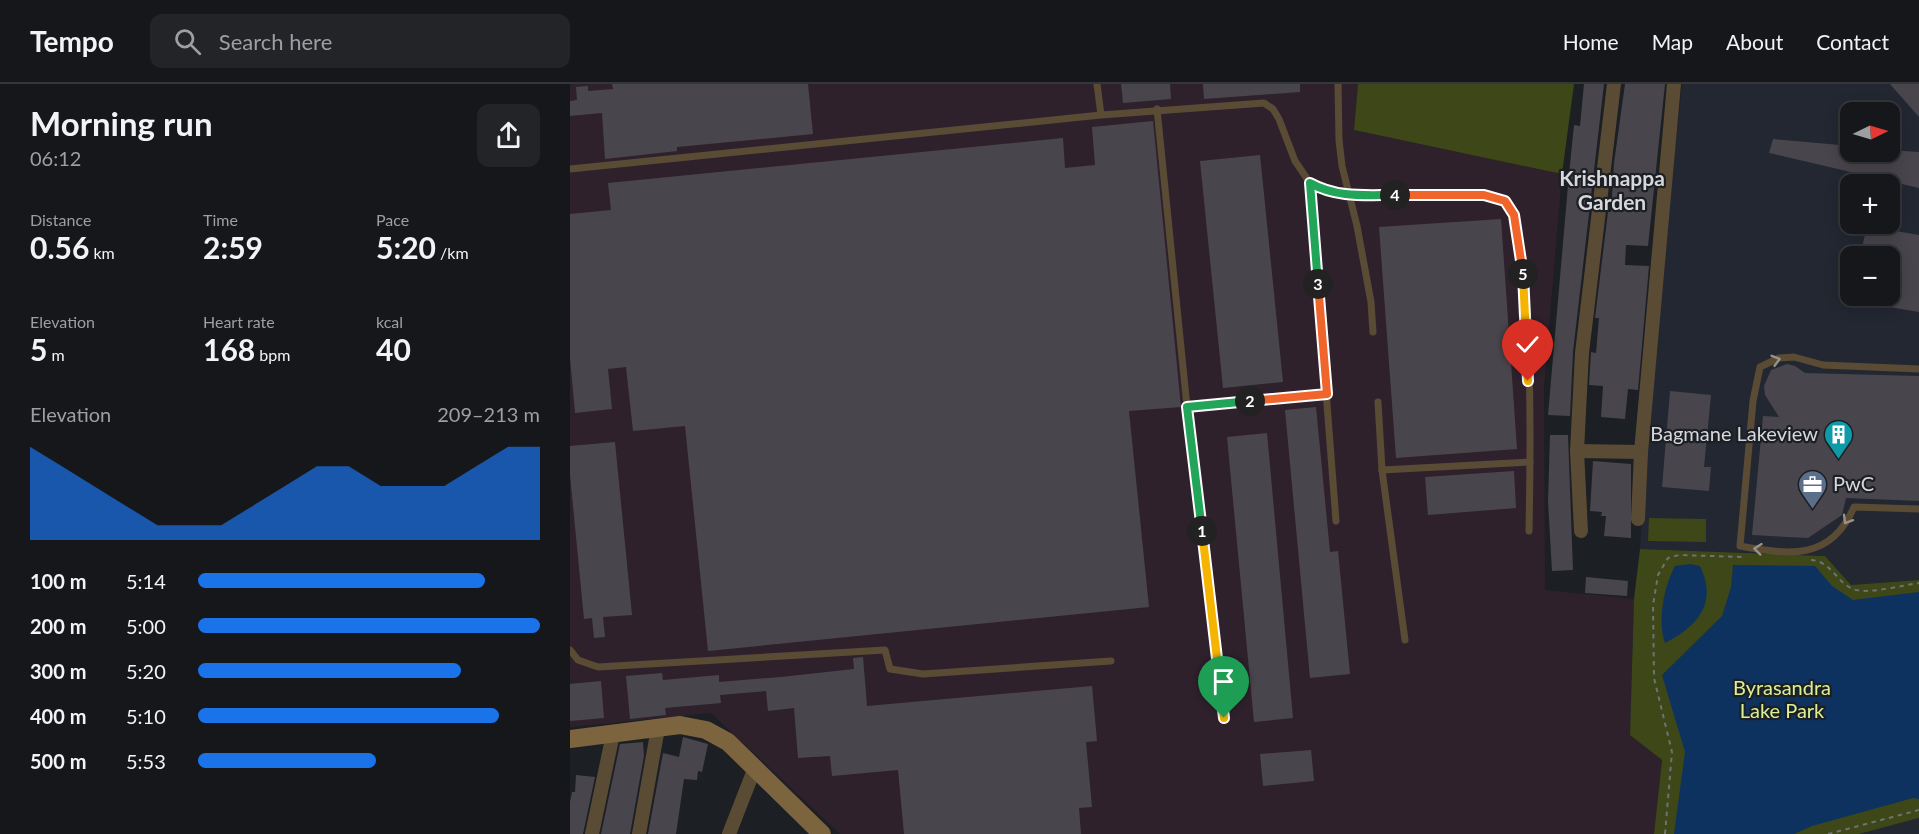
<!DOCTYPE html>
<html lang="en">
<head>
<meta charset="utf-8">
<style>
	:root { --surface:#15171b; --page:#222428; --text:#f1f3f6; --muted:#9d9fa3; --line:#34363a; --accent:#1a73e8 }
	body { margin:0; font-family:Lato,sans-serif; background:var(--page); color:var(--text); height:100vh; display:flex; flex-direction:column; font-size:22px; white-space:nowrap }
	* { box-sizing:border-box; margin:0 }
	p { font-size:20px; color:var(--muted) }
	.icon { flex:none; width:33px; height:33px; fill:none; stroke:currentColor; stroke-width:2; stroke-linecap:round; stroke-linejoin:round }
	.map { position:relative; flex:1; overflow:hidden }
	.panel { display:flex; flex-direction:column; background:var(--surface); width:570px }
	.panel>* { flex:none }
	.needle { width:39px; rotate:85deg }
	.tools { position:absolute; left:1270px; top:18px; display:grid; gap:12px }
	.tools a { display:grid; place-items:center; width:60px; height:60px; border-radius:12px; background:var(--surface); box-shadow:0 3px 15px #0003,0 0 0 2px var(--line); font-size:30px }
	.pin { position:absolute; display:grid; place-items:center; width:51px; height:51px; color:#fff; margin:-62px -26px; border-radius:50% 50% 50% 0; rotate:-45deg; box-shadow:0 0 6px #0007 }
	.pin .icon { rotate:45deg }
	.km { position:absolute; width:30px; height:30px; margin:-15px; border-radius:50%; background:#222; color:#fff; font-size:16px; line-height:30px; text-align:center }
	.round { display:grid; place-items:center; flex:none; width:63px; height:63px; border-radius:12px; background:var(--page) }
	.headline { display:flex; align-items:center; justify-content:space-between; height:102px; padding:0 30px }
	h1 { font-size:33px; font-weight:700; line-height:45px }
	.stats { display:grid; grid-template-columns:repeat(3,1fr); gap:9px; height:102px; padding:6px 30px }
	.stats div { display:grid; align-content:center }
	.stats b { font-size:30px; font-weight:700 }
	.stats small { font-size:16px; font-weight:400 }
	.stats p { font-size:16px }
	.chart { height:168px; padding:12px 30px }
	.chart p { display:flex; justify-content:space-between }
	.chart svg { width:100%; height:108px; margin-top:6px; fill:var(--accent); opacity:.7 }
	ul { padding:0 30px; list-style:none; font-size:20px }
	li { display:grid; grid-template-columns:96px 72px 1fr; align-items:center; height:45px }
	li i { height:15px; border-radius:8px; background:var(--accent) }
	header { display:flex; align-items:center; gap:36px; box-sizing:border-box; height:84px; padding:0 30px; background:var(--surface); border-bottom:2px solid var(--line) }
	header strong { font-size:28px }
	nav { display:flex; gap:33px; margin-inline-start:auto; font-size:21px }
	.search { width:420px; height:54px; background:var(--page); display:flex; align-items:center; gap:15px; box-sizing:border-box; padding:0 21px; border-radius:12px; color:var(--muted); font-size:22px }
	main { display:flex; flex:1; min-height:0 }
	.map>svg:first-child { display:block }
</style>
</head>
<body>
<header>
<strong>Tempo</strong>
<div class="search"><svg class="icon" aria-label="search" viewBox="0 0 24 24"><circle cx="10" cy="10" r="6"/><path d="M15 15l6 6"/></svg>Search here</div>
<nav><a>Home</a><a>Map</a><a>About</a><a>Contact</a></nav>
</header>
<main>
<section class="panel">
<div class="headline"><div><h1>Morning run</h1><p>06:12</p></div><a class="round"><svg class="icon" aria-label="share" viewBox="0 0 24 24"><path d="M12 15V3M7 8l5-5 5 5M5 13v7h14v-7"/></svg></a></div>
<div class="stats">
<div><p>Distance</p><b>0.56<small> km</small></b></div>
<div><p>Time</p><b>2:59</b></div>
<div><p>Pace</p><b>5:20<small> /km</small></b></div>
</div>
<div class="stats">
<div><p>Elevation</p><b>5<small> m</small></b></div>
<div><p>Heart rate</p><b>168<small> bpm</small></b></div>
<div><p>kcal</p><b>40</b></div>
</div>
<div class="chart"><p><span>Elevation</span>209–213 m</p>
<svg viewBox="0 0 160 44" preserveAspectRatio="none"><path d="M0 44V6L10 14L20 22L30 30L40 38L50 38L60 38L70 30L80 22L90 14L100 14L110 22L120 22L130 22L140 14L150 6L160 6V44z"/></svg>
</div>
<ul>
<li><b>100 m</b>5:14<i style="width:84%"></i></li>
<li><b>200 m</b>5:00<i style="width:100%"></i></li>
<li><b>300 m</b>5:20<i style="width:77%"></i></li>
<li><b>400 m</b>5:10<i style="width:88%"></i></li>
<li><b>500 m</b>5:53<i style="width:52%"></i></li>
</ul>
</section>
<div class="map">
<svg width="1349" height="750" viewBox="0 0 1349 750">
	<rect width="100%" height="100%" fill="#1c1f24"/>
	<g fill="#222732" fill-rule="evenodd">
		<path d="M1112 0H1349V496L1281 501 1255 472 1070 465 1080 296ZM1281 28H1320V68H1281ZM1281 100H1320V140H1281ZM1281 172H1320V212H1281Z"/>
		<polygon points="1349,734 1349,750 1289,750"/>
	</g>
	<polygon fill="#2f212c" points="0,0 788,0 784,46 992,90 974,302 975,506 1064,515 1060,650 1092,676 1084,750 270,750 141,629 0,643"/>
	<g fill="#3d4717">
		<polygon points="788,0 1004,0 992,90 784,46"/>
		<polygon points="1079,434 1136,435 1136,458 1078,457"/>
		<polygon points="1070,465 1255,472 1281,501 1349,496 1349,734 1289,750 1084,750 1092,676 1060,651 1064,515"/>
	</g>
	<g fill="#0e325f">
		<path d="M1120 480 1130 482C1148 519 1128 542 1095 559 1087 537 1094 502 1105 482Z"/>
		<polygon points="1163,481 1245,482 1262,502 1283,516 1349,508 1349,715 1343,714 1242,742 1224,750 1104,750 1115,668 1092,591 1152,532 1161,503"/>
	</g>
	<g fill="#48464c">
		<polygon points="42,0 238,0 243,50 107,63 107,67 35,75 32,29 0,32 0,17 7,16 6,3 18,2 18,7 43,5"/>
		<polygon points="551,0 600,0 601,15 553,19"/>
		<polygon points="633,0 730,0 730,8 634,15"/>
		<polygon points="1014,0 1034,0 1003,268 1000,332 978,331 999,90 1004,41 1010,42"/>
		<polygon points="1055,0 1095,0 1078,162 1056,161 1055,181 1079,182 1068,306 1058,305 1055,335 1031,333 1033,302 1019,301 1021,268 1026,269 1029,234 1025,234 1038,128 1041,128 1044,79"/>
		<polygon points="1320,0 1349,0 1349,33"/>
		<polygon points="583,37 611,323 559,327 579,523 138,567 115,342 63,347 56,283 38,285 42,325 5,329 0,274 0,130 41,126 38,99 493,54 495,84 525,81 522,43"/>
		<polygon points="1203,55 1281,62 1281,68 1320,66 1349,68 1349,104 1199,69"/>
		<polygon points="690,71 713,298 653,304 630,77"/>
		<polygon points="931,135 947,365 826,374 809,143"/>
		<polygon points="1297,142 1349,151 1349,228 1313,222 1316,212 1320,212 1320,172 1290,172"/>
		<polygon points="1217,280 1225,282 1235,289 1349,292 1349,417 1276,414 1272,431 1238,454 1182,451 1193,332 1209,333 1195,311 1194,302 1201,286"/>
		<polygon points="1100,307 1141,311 1134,383 1141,383 1139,407 1092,403"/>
		<polygon points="746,323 760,468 768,467 780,590 740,594 715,326"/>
		<polygon points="697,349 723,634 684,638 657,353"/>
		<polygon points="980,351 998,351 1003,486 982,487 978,418"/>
		<polygon points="45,358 62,531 33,533 35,553 24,554 22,534 14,535 0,391 0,362"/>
		<polygon points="1023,377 1061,380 1061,454 1034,452 1036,432 1031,432 1032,428 1020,427"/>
		<polygon points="944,387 946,424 858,431 855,393"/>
		<polygon points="1016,493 1058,497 1057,512 1015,509"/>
		<polygon points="293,573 297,622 522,602 527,657 516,658 522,723 509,724 511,750 334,750 328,686 262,692 260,672 228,674 224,624 198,627 196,607 150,611 151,619 95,624 96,631 60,635 56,592 92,589 93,596 149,591 149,598 211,593 284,585 283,574"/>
		<polygon points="31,597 34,634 0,637 0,600"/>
		<polygon points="113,653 138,660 132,688 128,687 127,696 114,695 106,750 78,750 93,669 109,673"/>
		<polygon points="73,658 74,672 60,750 31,750 50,660"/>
		<polygon points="741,666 744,697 693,702 690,670"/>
		<polygon points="6,691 25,693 13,750 0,750 0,718 2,708 5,708"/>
	</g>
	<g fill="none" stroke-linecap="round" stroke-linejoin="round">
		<g stroke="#6f7175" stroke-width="2" stroke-dasharray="4.5 4.5" stroke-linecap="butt">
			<path d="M1241 476C1261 477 1266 498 1283 505 1297 511 1333 501 1349 499"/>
			<polyline points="1095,750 1102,668 1084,594 1083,521 1088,491 1098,474 1109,471 1173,473"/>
			<polyline points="1258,750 1349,726"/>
		</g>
		<g stroke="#5a4b35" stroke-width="7">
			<path d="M527 0 531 31 694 19 703 25 709 35 725 77 740 99 754 107 780 111 914 110 935 117C966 151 960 391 959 447"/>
			<polyline points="768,0 769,56 772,82 787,142 801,218 803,248"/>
			<polyline points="587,25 617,323"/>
			<polyline points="0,85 531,31"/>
			<polyline points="740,99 766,437"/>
			<path d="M1349 285 1253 281 1224 273 1209 274 1190 283 1183 317 1170 462C1220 471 1261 477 1284 423L1349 425"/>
			<polyline points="808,318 812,386 835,556"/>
			<polyline points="812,386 960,378"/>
			<polyline points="0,566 8,576 28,583 315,566 320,585 353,590 541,577"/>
			<polyline points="654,634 617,323 757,310"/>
		</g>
		<g stroke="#5a4b35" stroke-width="14">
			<polyline points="1007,367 1071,368 1104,0"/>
			<polyline points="1068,435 1071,368"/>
			<polyline points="1011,447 1007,367 1012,269 1044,0"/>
			<polyline points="22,750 43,650"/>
			<polyline points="69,750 88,644"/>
			<polyline points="159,750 184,686"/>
		</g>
		<polyline stroke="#7c643f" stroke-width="18" points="0,655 110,641 136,646 158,658 252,750"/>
	</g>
	<defs><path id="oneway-chevron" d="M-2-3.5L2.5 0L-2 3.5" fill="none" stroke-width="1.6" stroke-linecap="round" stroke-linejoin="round" transform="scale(1.5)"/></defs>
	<g stroke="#989288">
		<use href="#oneway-chevron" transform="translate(1206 276) rotate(-16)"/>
		<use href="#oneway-chevron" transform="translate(1277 436) rotate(121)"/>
		<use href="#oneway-chevron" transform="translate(1188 465) rotate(-174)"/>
	</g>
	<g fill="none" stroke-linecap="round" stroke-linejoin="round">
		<defs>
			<polyline id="split-1" points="632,447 654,634"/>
			<polyline id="split-2" points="632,447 617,323 680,317"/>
			<polyline id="split-3" points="680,317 757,310 748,200"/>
			<path id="split-4" d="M748 200 740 99C767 114 795 111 825 111"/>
			<polyline id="split-5" points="825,111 914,111 935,117 944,131 953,190"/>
			<polyline id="split-6" points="953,190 958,297"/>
		</defs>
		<use href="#split-1" stroke="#fff" stroke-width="12"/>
		<use href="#split-2" stroke="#fff" stroke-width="12"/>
		<use href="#split-3" stroke="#fff" stroke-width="12"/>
		<use href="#split-4" stroke="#fff" stroke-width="12"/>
		<use href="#split-5" stroke="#fff" stroke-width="12"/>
		<use href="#split-6" stroke="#fff" stroke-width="12"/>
		<use href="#split-1" stroke="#f5b400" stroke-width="8"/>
		<use href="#split-2" stroke="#22a559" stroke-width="8"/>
		<use href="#split-3" stroke="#f0652b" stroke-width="8"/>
		<use href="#split-4" stroke="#22a559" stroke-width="8"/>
		<use href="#split-5" stroke="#f0652b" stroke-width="8"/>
		<use href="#split-6" stroke="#f5b400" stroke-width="8"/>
	</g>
	<defs>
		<symbol id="building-pin" viewBox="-11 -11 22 30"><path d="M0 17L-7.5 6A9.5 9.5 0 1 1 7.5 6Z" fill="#0f9aa8" stroke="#1c1f24"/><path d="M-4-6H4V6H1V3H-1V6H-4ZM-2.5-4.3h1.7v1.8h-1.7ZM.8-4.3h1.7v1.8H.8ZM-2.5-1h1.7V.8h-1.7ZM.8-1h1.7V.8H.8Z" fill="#fff"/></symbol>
		<symbol id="office-pin" viewBox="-11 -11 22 30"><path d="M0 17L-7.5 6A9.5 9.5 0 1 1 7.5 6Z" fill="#5c6f8a" stroke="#1c1f24"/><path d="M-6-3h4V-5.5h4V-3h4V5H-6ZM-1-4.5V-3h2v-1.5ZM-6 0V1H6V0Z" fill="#fff"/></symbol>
	</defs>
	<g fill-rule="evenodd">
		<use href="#building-pin" x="1252" y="334" width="33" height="45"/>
		<use href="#office-pin" x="1226" y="384" width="33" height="45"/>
	</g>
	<g text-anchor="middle" stroke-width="4.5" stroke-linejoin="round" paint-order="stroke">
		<g font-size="20" fill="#d6d8db" stroke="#1c1f24" text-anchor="end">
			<text x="1248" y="357">Bagmane Lakeview</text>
			<text x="1263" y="407" text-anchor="start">PwC</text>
		</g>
		<g font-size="20" fill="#daf094" stroke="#1c1f24">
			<text x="1212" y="611">Byrasandra<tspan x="1212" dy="23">Lake Park</tspan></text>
		</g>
		<g font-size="21" font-weight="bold" fill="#d6d8db" stroke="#1c1f24">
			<text x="1042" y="102">Krishnappa<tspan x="1042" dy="24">Garden</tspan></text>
		</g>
	</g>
</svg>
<div class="tools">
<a><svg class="needle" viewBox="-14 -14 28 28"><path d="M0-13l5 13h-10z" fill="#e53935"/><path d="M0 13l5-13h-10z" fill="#9d9fa3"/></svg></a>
<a>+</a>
<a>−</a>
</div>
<div class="pin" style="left:654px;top:634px;background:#1e9e55"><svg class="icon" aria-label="arrive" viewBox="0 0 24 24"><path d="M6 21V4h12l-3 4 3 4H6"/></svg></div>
<div class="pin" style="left:958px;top:297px;background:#d93025"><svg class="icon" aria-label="check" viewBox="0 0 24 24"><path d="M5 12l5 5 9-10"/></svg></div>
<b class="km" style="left:632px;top:447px">1</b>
<b class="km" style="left:680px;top:317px">2</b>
<b class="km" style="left:748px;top:200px">3</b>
<b class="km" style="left:825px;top:111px">4</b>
<b class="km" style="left:953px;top:190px">5</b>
</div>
</main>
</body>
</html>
